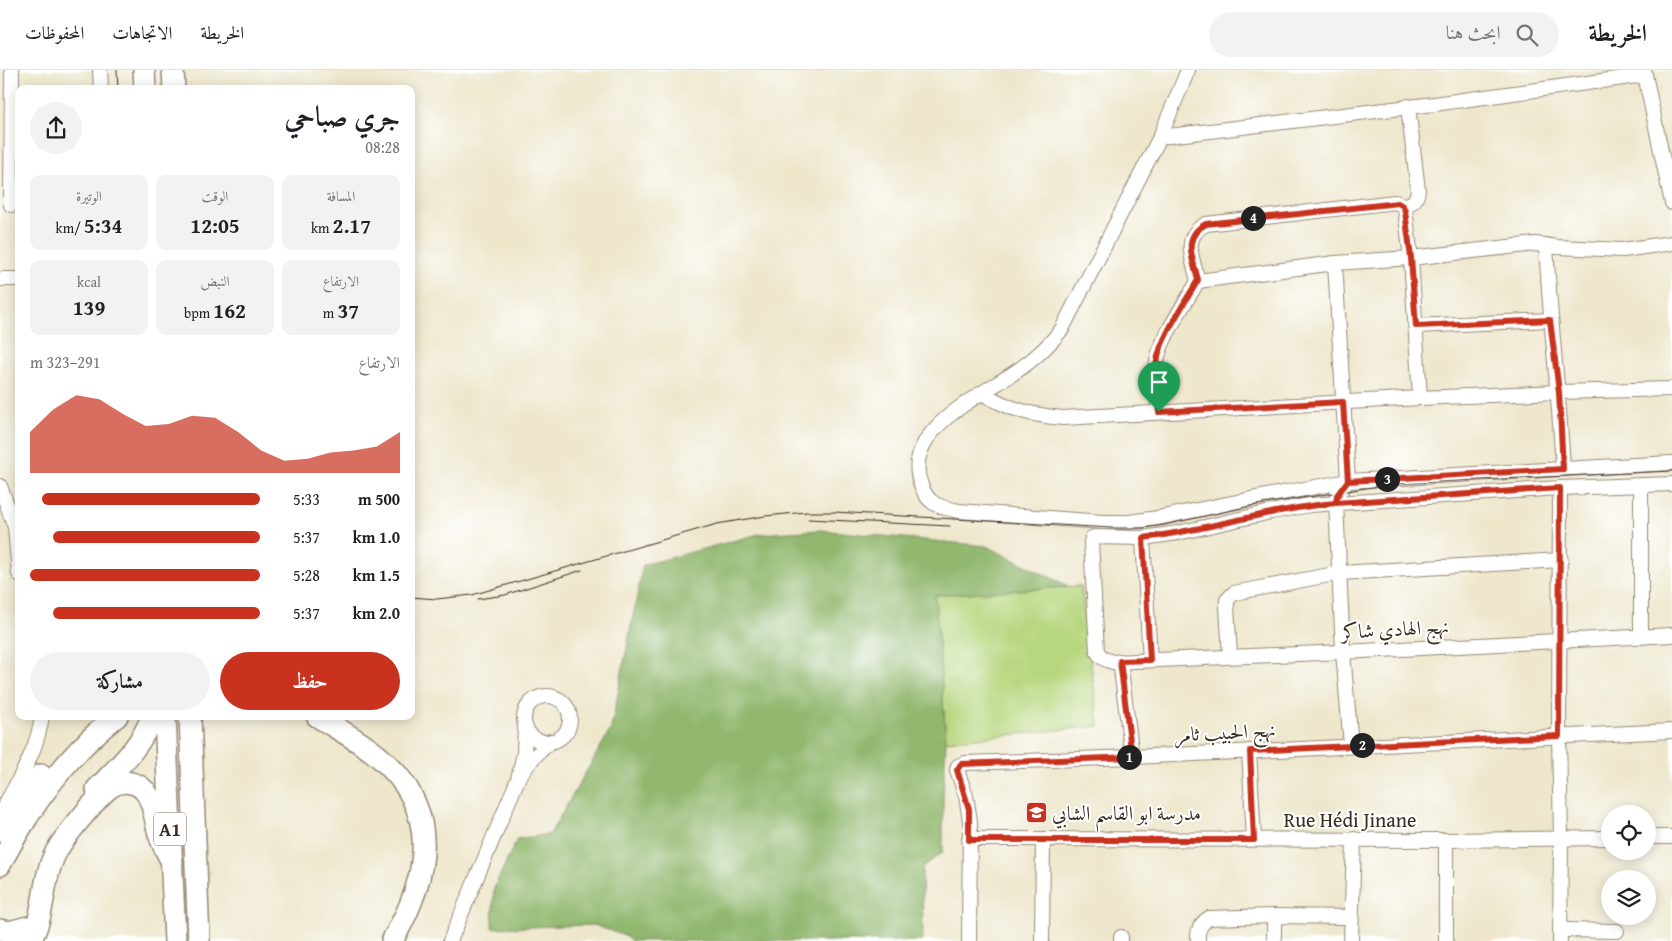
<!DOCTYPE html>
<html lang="ar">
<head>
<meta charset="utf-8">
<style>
	:root { --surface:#fff; --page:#f2f2f2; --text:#202124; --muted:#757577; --line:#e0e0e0; --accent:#c8321e }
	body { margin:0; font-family:"Gentium Book Plus",Amiri,serif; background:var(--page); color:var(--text); direction:rtl; height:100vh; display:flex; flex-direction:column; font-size:19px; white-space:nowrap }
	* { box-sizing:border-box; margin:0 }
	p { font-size:16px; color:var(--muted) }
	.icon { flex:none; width:28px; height:28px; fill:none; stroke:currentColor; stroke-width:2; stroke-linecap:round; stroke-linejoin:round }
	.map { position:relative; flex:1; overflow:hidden; direction:ltr }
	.sheet { position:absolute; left:15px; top:15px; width:400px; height:635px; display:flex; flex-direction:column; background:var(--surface); border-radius:10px; box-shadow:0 2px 12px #0003; direction:rtl }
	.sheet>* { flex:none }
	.controls { position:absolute; left:1601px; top:735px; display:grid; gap:10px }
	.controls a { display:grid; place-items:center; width:55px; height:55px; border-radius:50%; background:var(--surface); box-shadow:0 2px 12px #0003; font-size:25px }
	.pin { position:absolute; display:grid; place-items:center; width:42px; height:42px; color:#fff; margin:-51px -21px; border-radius:50% 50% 50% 0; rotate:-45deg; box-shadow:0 0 5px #0007 }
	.pin .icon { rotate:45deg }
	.km { position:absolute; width:25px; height:25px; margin:-12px; border-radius:50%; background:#222; color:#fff; font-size:14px; line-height:25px; text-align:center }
	.round { display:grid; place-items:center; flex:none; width:52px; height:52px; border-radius:26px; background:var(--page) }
	.headline { display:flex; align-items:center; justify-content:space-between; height:85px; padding:0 15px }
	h1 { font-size:28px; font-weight:600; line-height:38px }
	.figures { display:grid; grid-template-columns:repeat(3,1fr); gap:8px; height:85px; padding:5px 15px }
	.figures div { display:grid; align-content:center; border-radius:10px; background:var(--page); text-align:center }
	.figures b { font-size:21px; font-weight:600 }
	.figures small { font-size:14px; font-weight:400 }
	.figures p { font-size:14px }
	.chart { height:140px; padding:10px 15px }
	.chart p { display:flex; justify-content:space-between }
	.chart svg { width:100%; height:90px; margin-top:5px; fill:var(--accent); opacity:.7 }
	.cta { display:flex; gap:10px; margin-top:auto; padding:10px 15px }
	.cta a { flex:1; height:58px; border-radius:30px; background:var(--accent); color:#fff; font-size:20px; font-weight:600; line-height:58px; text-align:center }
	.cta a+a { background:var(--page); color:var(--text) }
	ul { padding:0 15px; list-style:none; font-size:16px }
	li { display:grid; grid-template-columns:80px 60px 1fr; align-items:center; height:38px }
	li i { height:12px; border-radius:6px; background:var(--accent) }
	header { display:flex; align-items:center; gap:30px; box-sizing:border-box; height:70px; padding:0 25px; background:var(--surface); border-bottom:1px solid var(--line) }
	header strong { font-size:24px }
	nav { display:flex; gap:28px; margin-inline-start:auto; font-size:18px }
	.search { width:350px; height:45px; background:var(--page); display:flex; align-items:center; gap:12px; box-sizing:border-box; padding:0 18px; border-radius:28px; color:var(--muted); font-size:19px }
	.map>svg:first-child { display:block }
</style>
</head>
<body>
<header>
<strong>الخريطة</strong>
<div class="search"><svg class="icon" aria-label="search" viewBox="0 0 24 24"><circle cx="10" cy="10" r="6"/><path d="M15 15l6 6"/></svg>ابحث هنا</div>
<nav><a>الخريطة</a><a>الاتجاهات</a><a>المحفوظات</a></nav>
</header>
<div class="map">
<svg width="1672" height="871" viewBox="0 0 1672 871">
	<rect width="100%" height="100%" fill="#fff"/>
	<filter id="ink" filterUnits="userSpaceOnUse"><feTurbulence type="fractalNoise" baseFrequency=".02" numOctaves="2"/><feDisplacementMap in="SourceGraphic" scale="10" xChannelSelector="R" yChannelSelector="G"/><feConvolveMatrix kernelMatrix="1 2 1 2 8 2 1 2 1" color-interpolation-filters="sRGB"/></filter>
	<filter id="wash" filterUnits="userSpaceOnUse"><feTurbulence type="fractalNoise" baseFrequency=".0096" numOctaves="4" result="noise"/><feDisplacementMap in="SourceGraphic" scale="20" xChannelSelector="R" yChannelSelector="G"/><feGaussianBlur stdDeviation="1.12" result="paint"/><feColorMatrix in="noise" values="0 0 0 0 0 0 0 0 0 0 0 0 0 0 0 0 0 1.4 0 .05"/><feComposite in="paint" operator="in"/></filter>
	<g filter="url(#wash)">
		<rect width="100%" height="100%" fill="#eee7cc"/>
		<polygon fill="#b7d77f" stroke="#79804e" points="1081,516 1099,656 946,671 935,525"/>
		<polygon fill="#91b86e" stroke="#667146" points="820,460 986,476 1070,517 935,525 946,671 943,727 943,782 922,798 923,871 631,871 625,866 594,855 492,858 494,818 517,769 550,764 611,659 643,495 759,464"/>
	</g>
	<g filter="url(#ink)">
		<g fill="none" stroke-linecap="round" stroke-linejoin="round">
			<defs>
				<g id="minor">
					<polyline points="100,0 101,19"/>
					<path d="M1188 0 1160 67 1062 259C1050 274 1037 287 1021 298 986 324 899 359 921 415 928 435 939 437 959 441L1102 452H1129L1158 448 1261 427 1348 411 1672 393"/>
					<polyline points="1644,0 1672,133"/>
					<polyline points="1160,67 1434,34 1645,5"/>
					<polyline points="11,135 12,0"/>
					<path d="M1403 136C1413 133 1417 130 1418 120L1408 36"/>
					<path d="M1546 175C1550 250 1559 324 1563 399"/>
					<polyline points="1335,193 1348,411 1337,425 1336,433 1343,582 1351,676"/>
					<polyline points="2,209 19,209"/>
					<path d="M1198 211C1193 189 1181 167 1206 154L1395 132 1401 134 1405 139 1411 188 1420 328"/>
					<polyline points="1416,256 1550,250"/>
					<path d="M982 323C1011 340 1030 345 1063 348L1420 328 1559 322 1672 319"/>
					<path d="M1159 342C1158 325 1154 307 1157 291 1160 269 1187 231 1198 211L1335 193 1411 188 1535 174 1557 177 1623 180 1672 173"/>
					<path d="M1672 414 1560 418 1310 435 1271 442 1178 463 1143 468 1095 467 1092 468 1091 472 1097 581C1101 588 1105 590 1113 592L1343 582 1672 565"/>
					<polyline points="0,416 15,457 19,504"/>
					<polyline points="1560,418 1559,666 1561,769 1560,871"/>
					<polyline points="1143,468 1150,590"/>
					<polyline points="1641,567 1641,415"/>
					<polyline points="1230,586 1227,536 1227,530 1234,523 1340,503 1561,490"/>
					<polyline points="1120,591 1132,687"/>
					<circle cx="547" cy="649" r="23"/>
					<polyline points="1249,681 1254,769"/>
					<polyline points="521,704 533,688 551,671"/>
					<path d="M0 744C17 712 37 683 42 646"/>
					<polyline points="1648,767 1672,767"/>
					<polyline points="969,769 1446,770 1610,768"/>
					<polyline points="1446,770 1446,871"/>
					<polyline points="1274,846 1274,871"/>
					<polyline points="1561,860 1617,861"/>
					<polyline points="450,871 518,709 524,683 525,656"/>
					<polyline points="969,871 970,751 966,726 957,700 958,696 965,693 1132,687 1672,661"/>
					<polyline points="1042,871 1043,769"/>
					<polyline points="1121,871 1121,867"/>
					<path d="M1198 871C1197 860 1200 854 1209 848L1274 846 1351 847"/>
					<polyline points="1351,871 1354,769"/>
				</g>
				<g id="highway">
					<polyline points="144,0 145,19"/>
					<polyline points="173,0 174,19"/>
					<polyline points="165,646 175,871"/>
					<polyline points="190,646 199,871"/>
					<path d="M317 646C337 659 359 670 378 686 442 739 430 806 392 871"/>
					<path d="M97 719C118 697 142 676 152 646"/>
					<polyline points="0,761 21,729 41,705"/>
					<path d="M0 795C9 776 20 759 31 741 57 703 80 675 117 646"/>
					<polyline points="0,860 9,862 28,857"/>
					<path d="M30 871C46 844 41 812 55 784 61 771 101 721 114 715 124 710 137 712 145 721 154 732 155 751 159 764 162 774 167 783 172 792"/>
				</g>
			</defs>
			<use href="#minor" stroke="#948875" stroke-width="16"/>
			<use href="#highway" stroke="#948875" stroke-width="24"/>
			<use href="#minor" stroke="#fff" stroke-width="14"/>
			<use href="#highway" stroke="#fff" stroke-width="21"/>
			<g stroke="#3b2a1e" stroke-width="1">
				<polyline points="117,0 118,19"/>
				<polyline points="808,449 950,456"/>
				<polyline points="411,527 437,529 472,525 717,454 765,446 807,442 834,442 1111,458 1144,458 1164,455 1250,436 1392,414 1672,401"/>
				<polyline points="478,529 505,525 582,500"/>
			</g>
		</g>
	</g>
	<g fill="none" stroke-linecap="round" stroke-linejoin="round" filter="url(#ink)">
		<defs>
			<path id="route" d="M1159 342 1343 332 1348 411 1337 425 1336 433C1269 439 1208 460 1143 468L1150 590 1120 591 1132 687 961 694 957 700 969 739V770H1254L1250 681 1559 666 1560 418 1336 433C1337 424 1342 418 1348 411L1563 399 1559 322 1550 250 1416 256 1411 188 1405 141 1403 136 1398 133 1206 154C1181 167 1193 189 1198 210 1186 231 1160 269 1157 291 1154 307 1158 325 1159 342"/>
		</defs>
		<use href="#route" stroke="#fff" stroke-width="10"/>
		<use href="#route" stroke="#c8321e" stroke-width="6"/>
	</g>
	<defs>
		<symbol id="school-square" viewBox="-11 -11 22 22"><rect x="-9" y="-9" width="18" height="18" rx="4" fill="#c8321e" stroke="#fff"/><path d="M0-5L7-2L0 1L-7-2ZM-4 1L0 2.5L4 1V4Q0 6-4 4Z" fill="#fff"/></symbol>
	</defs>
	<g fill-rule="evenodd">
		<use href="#school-square" x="1024" y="730" width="25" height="25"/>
	</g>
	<g text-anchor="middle" stroke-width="4" stroke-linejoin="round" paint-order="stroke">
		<rect fill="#fff" stroke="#766a62" stroke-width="1" x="154" y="742.5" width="32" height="33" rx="4"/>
		<g font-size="19" font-weight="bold" fill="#3b2a1e">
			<text x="170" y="766">A1</text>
		</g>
		<g font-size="20" fill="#3b2a1e" stroke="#fff">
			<text transform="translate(1395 559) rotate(-3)" y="7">نهج الهادي شاكر</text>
			<text transform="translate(1225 662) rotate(-3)" y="7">نهج الحبيب ثامر</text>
			<text x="1350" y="757">Rue Hédi Jinane</text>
		</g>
		<g font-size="20" fill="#3b2a1e" stroke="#fff" text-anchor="start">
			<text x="1052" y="750">مدرسة ابو القاسم الشابي</text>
		</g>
	</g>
</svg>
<div class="controls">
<a><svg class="icon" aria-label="locate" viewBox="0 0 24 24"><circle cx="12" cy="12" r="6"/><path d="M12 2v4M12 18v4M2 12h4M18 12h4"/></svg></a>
<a><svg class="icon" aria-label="layers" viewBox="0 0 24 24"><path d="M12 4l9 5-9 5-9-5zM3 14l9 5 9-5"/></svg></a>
</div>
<div class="pin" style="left:1159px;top:342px;background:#1e9e55"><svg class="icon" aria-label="arrive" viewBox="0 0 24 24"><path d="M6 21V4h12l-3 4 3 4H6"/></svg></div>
<b class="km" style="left:1129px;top:687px">1</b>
<b class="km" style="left:1362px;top:675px">2</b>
<b class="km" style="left:1387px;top:409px">3</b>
<b class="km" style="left:1253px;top:148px">4</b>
<section class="sheet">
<div class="headline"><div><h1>جري صباحي</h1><p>08:28</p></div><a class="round"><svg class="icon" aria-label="share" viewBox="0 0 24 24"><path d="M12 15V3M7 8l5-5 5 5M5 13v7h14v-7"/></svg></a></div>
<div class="figures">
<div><p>المسافة</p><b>2.17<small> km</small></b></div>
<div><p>الوقت</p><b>12:05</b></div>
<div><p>الوتيرة</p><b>5:34<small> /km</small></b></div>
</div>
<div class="figures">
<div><p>الارتفاع</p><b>37<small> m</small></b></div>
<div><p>النبض</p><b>162<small> bpm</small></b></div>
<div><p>kcal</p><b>139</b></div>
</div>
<div class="chart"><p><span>الارتفاع</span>291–323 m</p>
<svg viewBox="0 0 160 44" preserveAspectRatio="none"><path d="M0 44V24L10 13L20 6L30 8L40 15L50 21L60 20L70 16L80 17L90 24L100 33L110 38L120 37L130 34L140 33L150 31L160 24V44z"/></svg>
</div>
<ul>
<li><b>500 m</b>5:33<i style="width:95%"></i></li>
<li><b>1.0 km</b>5:37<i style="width:90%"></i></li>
<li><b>1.5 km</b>5:28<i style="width:100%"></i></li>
<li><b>2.0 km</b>5:37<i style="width:90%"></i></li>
</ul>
<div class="cta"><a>حفظ</a><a>مشاركة</a></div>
</section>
</div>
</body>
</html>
